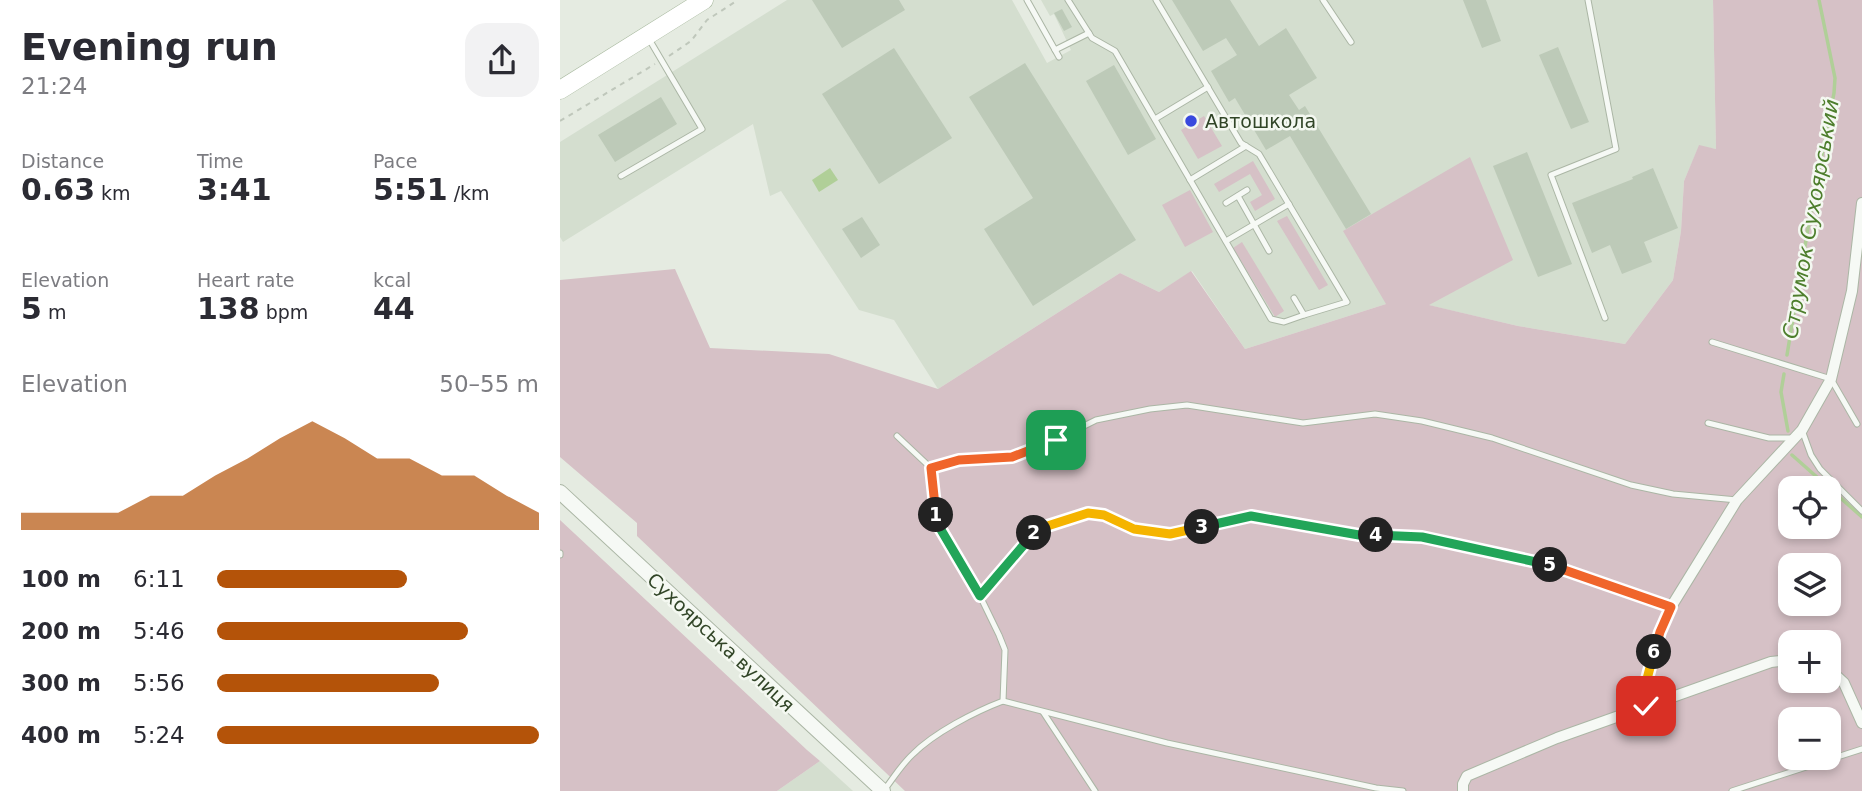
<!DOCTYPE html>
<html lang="en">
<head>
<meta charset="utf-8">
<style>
	:root { --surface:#fff; --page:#f2f2f3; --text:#2b2b33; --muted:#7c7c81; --accent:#b45309 }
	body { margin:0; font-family:"DejaVu Sans",sans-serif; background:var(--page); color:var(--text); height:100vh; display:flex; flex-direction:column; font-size:26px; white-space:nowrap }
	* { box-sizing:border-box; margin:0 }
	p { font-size:23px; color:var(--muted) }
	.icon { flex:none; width:38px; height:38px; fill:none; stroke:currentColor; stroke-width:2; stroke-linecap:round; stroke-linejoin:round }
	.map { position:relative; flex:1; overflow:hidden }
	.details { display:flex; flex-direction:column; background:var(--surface); width:560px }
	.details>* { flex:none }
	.controls { position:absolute; left:1218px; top:476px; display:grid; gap:14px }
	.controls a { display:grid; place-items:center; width:63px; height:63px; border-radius:14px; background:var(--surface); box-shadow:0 4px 10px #0003; font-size:35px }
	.pin { position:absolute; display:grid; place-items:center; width:60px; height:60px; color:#fff; margin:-30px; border-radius:14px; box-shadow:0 4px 10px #0006 }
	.km { position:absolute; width:35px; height:35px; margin:-18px; border-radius:50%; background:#222; color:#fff; font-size:19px; line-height:35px; text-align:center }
	.round { display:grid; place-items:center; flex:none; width:74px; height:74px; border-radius:21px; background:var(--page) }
	.summary { display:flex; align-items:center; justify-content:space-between; height:119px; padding:0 21px }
	h1 { font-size:38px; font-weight:700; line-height:52px }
	.figures { display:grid; grid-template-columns:repeat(3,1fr); gap:10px; height:119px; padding:7px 21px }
	.figures div { display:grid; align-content:center }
	.figures b { font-size:30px; font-weight:700 }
	.figures small { font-size:19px; font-weight:400 }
	.figures p { font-size:19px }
	.chart { height:196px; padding:14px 21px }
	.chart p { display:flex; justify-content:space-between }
	.chart svg { width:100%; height:126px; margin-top:7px; fill:var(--accent); opacity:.7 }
	ul { padding:0 21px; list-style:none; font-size:23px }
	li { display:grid; grid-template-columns:112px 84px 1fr; align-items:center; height:52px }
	li i { height:18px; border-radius:9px; background:var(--accent) }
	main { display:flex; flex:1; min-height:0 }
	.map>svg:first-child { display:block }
</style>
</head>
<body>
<main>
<section class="details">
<div class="summary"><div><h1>Evening run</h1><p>21:24</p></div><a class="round"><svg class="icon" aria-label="share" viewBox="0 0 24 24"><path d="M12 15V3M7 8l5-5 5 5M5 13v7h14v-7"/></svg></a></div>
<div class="figures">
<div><p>Distance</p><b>0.63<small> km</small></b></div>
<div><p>Time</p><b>3:41</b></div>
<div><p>Pace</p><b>5:51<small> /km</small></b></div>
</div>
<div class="figures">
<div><p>Elevation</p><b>5<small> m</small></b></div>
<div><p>Heart rate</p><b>138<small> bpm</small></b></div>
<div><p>kcal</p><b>44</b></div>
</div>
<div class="chart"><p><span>Elevation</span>50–55 m</p>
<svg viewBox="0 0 160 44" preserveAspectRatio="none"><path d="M0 44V38L10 38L20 38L30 38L40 32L50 32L60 25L70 19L80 12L90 6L100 12L110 19L120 19L130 25L140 25L150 32L160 38V44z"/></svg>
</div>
<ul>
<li><b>100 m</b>6:11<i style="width:59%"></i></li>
<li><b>200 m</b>5:46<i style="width:78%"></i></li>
<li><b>300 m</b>5:56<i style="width:69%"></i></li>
<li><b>400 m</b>5:24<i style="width:100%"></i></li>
</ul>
</section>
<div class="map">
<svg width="1302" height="791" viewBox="0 0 1302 791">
	<rect width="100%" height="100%" fill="#e5ebe1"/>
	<g fill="#d4decf">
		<polygon points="227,0 452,0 487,63 511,50 494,14 490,16 481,0 1153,0 1156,149 1139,146 1124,181 1121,231 1113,280 1065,344 958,326 868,305 826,304 685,349 632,271 599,292 560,273 378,389 334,320 299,310 221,191 210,196 193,124 3,242 0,237 0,142"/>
		<polygon points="260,761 293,791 217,791"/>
	</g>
	<g fill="#d6c1c6" fill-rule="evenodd">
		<path d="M1153 0H1302V791H345L77 536V523L0 457V280L115 269 150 348 269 354 378 389 560 273 599 292 631 271 685 349 826 304 783 231 910 157 953 260 869 305 958 326 1065 344 1113 280 1121 231 1124 181 1139 145 1156 149ZM1230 488H1269V527H1230ZM1230 565H1269V604H1230ZM1230 642H1269V681H1230ZM1230 719H1269V758H1230Z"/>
		<polygon points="644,116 662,146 638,159 621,130"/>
		<polygon points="693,161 715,199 695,211 690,202 702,195 690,174 659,192 654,184"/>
		<polygon points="630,190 653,232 625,247 602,205"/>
		<polygon points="727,216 768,285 759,290 717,221"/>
		<polygon points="682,242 724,311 715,317 673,248"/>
		<polygon points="0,520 247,750 260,761 217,791 0,791"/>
	</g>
	<polygon fill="#b0cf98" points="270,168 278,180 259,192 252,180"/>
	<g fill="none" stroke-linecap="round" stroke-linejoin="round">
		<g stroke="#b0cf98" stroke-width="3.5">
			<polyline points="1227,355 1250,216 1274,93 1275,78 1259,0"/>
			<polyline points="1224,374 1221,392 1228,431"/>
			<polyline points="1232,455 1302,517"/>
		</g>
	</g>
	<g fill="#bdcab8">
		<polygon points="252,0 339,0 345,10 282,48"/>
		<polygon points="612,0 670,0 699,46 726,28 757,78 729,95 739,110 745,106 811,214 786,229 730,136 706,150 675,98 669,102 651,71 677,55 666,38 643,51"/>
		<polygon points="903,0 926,0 941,41 922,48"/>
		<polygon points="502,9 512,27 504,31 494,13"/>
		<polygon points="998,47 1029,122 1011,129 979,55"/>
		<polygon points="334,48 392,138 319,184 262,94"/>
		<polygon points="465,63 576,240 473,306 424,229 473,198 409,97"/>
		<polygon points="554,65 596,139 568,155 526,81"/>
		<polygon points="101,97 117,124 55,162 38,135"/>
		<polygon points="967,152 1012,264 978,277 933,166"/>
		<polygon points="1093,168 1118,228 1084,242 1092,262 1062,274 1050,245 1032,253 1012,203 1073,179 1072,177"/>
		<polygon points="302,217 320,245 301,258 282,229"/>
	</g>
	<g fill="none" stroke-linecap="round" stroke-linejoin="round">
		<defs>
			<g id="service">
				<polyline points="467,0 499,57"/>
				<polyline points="508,0 532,38 555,51 711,319 724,322 744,315 734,298"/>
				<polyline points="596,0 681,143 699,154 787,302 744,315"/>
				<polyline points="763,0 791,42"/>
				<polyline points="1028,0 1056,149 991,175 1045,318"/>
				<polyline points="495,50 529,33"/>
				<polyline points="595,119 648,87"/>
				<polyline points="61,176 142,129 89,39"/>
				<polyline points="630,180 686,146"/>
				<polyline points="678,196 709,251"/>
				<polyline points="666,203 687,190"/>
				<polyline points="666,241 729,204"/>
				<polyline points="1152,342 1271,379 1297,424"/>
				<polyline points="1148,423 1209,438 1232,438"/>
				<polyline points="1242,430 1251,455 1260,469 1302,511"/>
				<polyline points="371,468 399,460 452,457 496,440 536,420 590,409 627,405 743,423 815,414 862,421 932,438 1071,485 1113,494 1177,500"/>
				<polyline points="0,553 0,555"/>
				<polyline points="420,596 478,529 528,513 544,515 574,529 610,534 691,516 799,535 861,537 1003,568 1111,607"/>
				<polyline points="443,701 607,743 816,788 843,791"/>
				<polyline points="483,712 535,791"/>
				<path d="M325 789C334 777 342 764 353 754 374 733 414 712 443 701L445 650 439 635 420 596 377 523 371 468 337 436"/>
				<polyline points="1172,791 1302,749"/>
			</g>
			<g id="minor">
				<polyline points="1269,669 1284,683 1302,723"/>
				<polyline points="1086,706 1087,679 1100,632 1111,607 1177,500 1242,430 1271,379 1292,291 1302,203"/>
				<polyline points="903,791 903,784 907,776 997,738 1211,662 1230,660"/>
			</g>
			<polyline id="tertiary" points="0,492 323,791"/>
			<polyline id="primary" points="0,90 144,0"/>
		</defs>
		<use href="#service" stroke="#abb6a5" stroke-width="7"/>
		<use href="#minor" stroke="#abb6a5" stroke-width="12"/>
		<use href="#tertiary" stroke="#abb6a5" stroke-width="16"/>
		<use href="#primary" stroke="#a8b99f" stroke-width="19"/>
		<g stroke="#bfc7bb" stroke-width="2" stroke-dasharray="5 5" stroke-linecap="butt">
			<polyline points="109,56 131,41 147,20 178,0"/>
			<polyline points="0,121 95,64"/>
		</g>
		<use href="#service" stroke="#f6f9f5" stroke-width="5"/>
		<use href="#minor" stroke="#f6f9f5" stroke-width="10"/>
		<use href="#tertiary" stroke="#f6f9f5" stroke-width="14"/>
		<use href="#primary" stroke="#fff" stroke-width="18"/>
	</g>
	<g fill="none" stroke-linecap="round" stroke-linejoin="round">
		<defs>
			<polyline id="split-1" points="376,515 371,468 399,460 452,457 496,440"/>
			<polyline id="split-2" points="376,515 377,523 420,596 474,533"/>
			<polyline id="split-3" points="474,533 478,529 528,513 544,515 574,529 610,534 642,527"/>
			<polyline id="split-4" points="642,527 691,516 799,535 816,535"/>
			<polyline id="split-5" points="816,535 862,537 990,565"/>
			<polyline id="split-6" points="990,565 1111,607 1100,632 1094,652"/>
			<polyline id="split-7" points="1086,706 1087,679 1094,652"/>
		</defs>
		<use href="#split-1" stroke="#fff" stroke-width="14"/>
		<use href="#split-2" stroke="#fff" stroke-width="14"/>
		<use href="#split-3" stroke="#fff" stroke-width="14"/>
		<use href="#split-4" stroke="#fff" stroke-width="14"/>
		<use href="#split-5" stroke="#fff" stroke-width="14"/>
		<use href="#split-6" stroke="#fff" stroke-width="14"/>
		<use href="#split-7" stroke="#fff" stroke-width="14"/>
		<use href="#split-1" stroke="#f0652b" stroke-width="9"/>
		<use href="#split-2" stroke="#22a559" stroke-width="9"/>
		<use href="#split-3" stroke="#f5b400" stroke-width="9"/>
		<use href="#split-4" stroke="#22a559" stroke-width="9"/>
		<use href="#split-5" stroke="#22a559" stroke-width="9"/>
		<use href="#split-6" stroke="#f0652b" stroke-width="9"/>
		<use href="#split-7" stroke="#f5b400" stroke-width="9"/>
	</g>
	<circle fill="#3949de" stroke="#f4f8f1" stroke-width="2.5" cx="631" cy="121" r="7"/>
	<g text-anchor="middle" stroke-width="5" stroke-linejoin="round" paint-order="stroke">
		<g font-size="19" fill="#314527" stroke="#f4f8f1" text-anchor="start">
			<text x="645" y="128">Автошкола</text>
		</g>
		<g font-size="19" fill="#314527" stroke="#f4f8f1">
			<text transform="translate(161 642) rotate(43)" y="7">Сухоярська вулиця</text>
		</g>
		<g font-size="21" font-style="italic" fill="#4d7e2c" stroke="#f4f8f1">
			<text transform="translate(1251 219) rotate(-80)" y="7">Струмок Сухоярський</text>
		</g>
	</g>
</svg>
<div class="controls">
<a><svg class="icon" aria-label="locate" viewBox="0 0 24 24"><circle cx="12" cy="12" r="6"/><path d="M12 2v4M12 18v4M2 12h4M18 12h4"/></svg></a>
<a><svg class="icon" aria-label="layers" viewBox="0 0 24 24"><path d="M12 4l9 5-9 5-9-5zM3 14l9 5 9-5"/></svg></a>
<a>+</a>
<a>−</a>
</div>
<div class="pin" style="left:496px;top:440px;background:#1e9e55"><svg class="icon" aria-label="arrive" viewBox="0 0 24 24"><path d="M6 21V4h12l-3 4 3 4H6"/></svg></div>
<div class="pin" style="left:1086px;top:706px;background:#d93025"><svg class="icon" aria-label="check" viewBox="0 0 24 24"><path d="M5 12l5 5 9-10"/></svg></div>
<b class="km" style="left:376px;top:515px">1</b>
<b class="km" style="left:474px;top:533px">2</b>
<b class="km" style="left:642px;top:527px">3</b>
<b class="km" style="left:816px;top:535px">4</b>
<b class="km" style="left:990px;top:565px">5</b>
<b class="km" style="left:1094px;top:652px">6</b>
</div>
</main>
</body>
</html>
